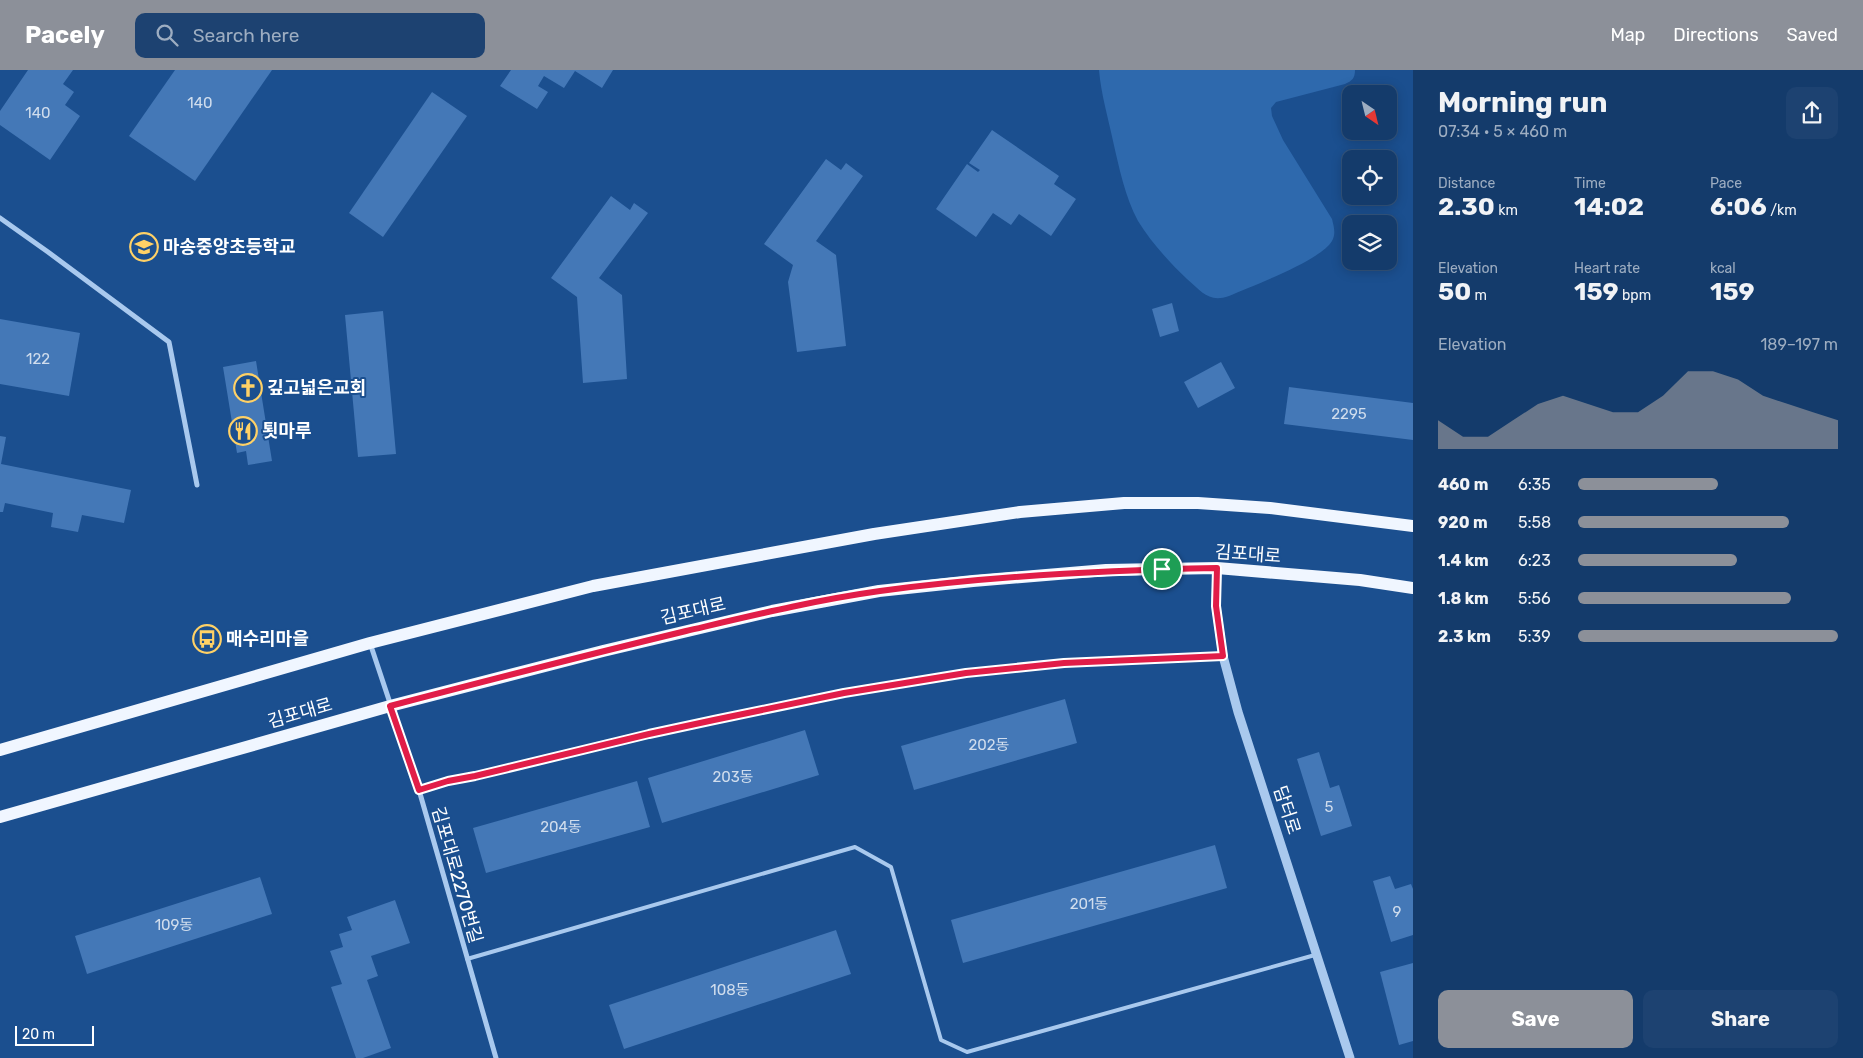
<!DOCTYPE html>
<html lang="en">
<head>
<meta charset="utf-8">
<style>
	:root { --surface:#143b6b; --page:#1d4271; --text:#f1f3f6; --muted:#9dadc1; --line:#33557e; --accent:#8c9099 }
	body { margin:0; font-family:Rubik,"Noto Sans KR",sans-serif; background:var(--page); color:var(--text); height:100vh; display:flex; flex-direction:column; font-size:19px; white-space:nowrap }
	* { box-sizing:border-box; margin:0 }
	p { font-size:16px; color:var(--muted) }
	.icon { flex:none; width:28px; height:28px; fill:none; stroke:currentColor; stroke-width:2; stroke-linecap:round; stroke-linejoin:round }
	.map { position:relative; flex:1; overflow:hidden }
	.details { display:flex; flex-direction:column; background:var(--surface); width:450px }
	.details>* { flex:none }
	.needle { width:32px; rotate:145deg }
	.buttons { position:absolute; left:1342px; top:15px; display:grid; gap:10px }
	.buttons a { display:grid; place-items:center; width:55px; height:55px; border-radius:10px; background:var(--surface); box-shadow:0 2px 12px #0003,0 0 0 1px var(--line); font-size:25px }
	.scale { position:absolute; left:15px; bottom:12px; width:79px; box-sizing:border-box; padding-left:5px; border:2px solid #fff; border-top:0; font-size:14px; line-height:18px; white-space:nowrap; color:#fff; -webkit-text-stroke:4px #1b4f8f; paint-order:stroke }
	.pin { position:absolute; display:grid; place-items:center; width:42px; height:42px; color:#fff; margin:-21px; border:2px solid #fff; border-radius:50%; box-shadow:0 1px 5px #0007 }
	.round { display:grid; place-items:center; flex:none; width:52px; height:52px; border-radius:10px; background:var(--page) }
	.overview { display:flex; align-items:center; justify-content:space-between; height:85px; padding:0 25px }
	h1 { font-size:28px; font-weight:700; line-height:38px }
	.stats { display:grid; grid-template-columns:repeat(3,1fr); gap:8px; height:85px; padding:5px 25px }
	.stats div { display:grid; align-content:center }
	.stats b { font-size:25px; font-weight:700 }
	.stats small { font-size:14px; font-weight:400 }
	.stats p { font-size:14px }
	.chart { height:140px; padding:10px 25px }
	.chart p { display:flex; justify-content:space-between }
	.chart svg { width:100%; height:90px; margin-top:5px; fill:var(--accent); opacity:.7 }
	.action { display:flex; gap:10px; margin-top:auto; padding:10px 25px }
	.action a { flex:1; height:58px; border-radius:10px; background:var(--accent); color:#fff; font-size:20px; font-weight:700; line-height:58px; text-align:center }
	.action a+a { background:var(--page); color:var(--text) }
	ul { padding:0 25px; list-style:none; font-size:16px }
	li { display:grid; grid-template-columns:80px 60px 1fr; align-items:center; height:38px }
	li i { height:12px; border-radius:6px; background:var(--accent) }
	header { display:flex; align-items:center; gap:30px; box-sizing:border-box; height:70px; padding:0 25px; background:var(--accent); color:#fff }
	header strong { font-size:24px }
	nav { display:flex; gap:28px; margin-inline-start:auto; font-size:18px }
	.search { width:350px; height:45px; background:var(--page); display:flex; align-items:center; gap:12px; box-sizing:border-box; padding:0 18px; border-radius:10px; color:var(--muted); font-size:19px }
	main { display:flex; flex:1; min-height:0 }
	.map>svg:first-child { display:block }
</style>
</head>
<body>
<header>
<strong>Pacely</strong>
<div class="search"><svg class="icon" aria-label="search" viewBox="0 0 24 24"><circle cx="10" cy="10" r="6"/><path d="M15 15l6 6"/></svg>Search here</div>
<nav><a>Map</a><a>Directions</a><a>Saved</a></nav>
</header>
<main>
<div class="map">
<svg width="1413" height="988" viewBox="0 0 1413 988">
	<rect width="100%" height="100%" fill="#1b4f8f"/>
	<path fill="#2e69ad" d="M1099 0H1355C1355 8 1352 11 1345 14L1276 32 1271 38 1272 46 1283 70 1332 149C1334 157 1336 164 1332 171 1320 191 1252 216 1229 226 1209 233 1202 222 1187 209 1169 192 1151 172 1138 151 1125 127 1119 97 1113 71 1108 47 1101 24 1099 0Z"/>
	<g fill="#4478b7">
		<polygon points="28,0 73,0 63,14 74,22 65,35 80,46 50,90 0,55 0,41"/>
		<polygon points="175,0 272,0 195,111 129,66"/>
		<polygon points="511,0 613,0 602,18 575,1 564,18 544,6 538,16 548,22 537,39 500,16"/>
		<polygon points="432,22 467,46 383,167 349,143"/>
		<polygon points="992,60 1059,106 1054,114 1076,129 1051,166 1019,144 1011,155 993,143 976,167 936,139 967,94 978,102 980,100 969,93"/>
		<polygon points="826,89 841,100 846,93 863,106 816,171 836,185 846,276 797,282 788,212 793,195 764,174"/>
		<polygon points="611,126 630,140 634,133 648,143 599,208 622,225 627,309 583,313 577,227 551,208"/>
		<polygon points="1172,233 1179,261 1160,267 1152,239"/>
		<polygon points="383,241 396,384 358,387 345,245"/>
		<polygon points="0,249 80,263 69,326 0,314"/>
		<polygon points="256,291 272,391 248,395 246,381 237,383 223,297"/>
		<polygon points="1221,292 1235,318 1198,338 1184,312"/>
		<polygon points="1289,317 1413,333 1413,370 1284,354"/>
		<polygon points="0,366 6,367 1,394 131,420 124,453 82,445 78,462 51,457 53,443 5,433 3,442 0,442"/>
		<polygon points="1065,629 1077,673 914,720 901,676"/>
		<polygon points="805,660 819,705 662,753 648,708"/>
		<polygon points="1319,682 1330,718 1339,715 1352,756 1321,766 1297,689"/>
		<polygon points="637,711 650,757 486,803 473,758"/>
		<polygon points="1215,775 1227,818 963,893 951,850"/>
		<polygon points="1390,806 1395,819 1411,814 1413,819 1413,865 1391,872 1373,811"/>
		<polygon points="260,807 272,844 87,904 75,866"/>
		<polygon points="395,830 410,873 371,886 378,906 367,910 391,978 363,988 356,988 331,917 342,914 330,881 343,877 339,864 352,860 347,847"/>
		<polygon points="836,860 851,904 624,979 609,935"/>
		<polygon points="1413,893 1413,971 1399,975 1380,902"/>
	</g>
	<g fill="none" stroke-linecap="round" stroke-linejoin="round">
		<g stroke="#a9c9ee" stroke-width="4">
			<polyline points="419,720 448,711 475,706 649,664 844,623 966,603 1063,593 1223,586"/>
			<polyline points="467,889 855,777 891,797 941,970 967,982 1315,885"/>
		</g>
		<g stroke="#a9c9ee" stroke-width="5">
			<polyline points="0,148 48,182 169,272 197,415"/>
			<polyline points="370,573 419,720 496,988"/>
		</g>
		<polyline stroke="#a9c9ee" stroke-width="9" points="1217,498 1216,536 1223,586 1238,642 1350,988"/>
		<g stroke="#f0f6ff" stroke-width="12">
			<polyline points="0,680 370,573 593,516 874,464 1020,442 1124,433 1198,433 1270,438 1413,456"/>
			<polyline points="0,747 390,636 603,581 772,541 879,521 973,511 1106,500 1217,498 1360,510 1413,518"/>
		</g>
	</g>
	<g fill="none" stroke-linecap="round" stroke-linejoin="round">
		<defs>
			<path id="route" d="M1217 498 1216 536 1223 586 1064 593 966 603 844 623 714 650 649 664 475 706 448 711 419 720 390 636C489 610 587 585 686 561 750 546 815 530 880 521 992 506 1105 500 1217 498Z"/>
		</defs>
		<use href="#route" stroke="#fff" stroke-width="10"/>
		<use href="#route" stroke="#e11d48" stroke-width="6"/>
	</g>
	<defs>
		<symbol id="school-ring" viewBox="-11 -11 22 22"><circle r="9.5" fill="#1b4f8f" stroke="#ffd166" stroke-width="1.5"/><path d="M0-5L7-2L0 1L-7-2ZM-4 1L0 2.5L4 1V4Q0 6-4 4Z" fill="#ffd166"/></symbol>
		<symbol id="church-ring" viewBox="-11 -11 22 22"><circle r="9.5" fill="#1b4f8f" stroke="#ffd166" stroke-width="1.5"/><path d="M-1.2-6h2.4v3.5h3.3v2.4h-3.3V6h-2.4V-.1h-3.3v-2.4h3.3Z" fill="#ffd166"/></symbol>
		<symbol id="restaurant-ring" viewBox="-11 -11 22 22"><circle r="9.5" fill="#1b4f8f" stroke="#ffd166" stroke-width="1.5"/><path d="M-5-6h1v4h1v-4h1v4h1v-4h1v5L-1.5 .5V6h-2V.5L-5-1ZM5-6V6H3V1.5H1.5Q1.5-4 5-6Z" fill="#ffd166"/></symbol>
		<symbol id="bus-ring" viewBox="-11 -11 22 22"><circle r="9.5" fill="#1b4f8f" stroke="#ffd166" stroke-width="1.5"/><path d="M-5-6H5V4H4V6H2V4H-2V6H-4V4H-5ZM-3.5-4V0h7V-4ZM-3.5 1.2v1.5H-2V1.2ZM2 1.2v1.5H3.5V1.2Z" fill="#ffd166"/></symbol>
	</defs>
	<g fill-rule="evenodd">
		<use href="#school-ring" x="128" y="161" width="32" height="32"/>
		<use href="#church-ring" x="232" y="302" width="32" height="32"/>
		<use href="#restaurant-ring" x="227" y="345" width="32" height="32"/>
		<use href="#bus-ring" x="191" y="553" width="32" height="32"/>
	</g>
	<g text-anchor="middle" stroke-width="4" stroke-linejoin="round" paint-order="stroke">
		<g font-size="15" fill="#d0dded">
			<text x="200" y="38">140</text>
			<text x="38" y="48">140</text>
			<text x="38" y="294">122</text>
			<text x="1349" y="349">2295</text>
			<text x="989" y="680">202동</text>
			<text x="733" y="712">203동</text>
			<text x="1329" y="742">5</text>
			<text x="561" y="762">204동</text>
			<text x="1089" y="839">201동</text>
			<text x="1397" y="847">9</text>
			<text x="174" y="860">109동</text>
			<text x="730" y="925">108동</text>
		</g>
		<g font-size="18" font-weight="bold" fill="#fff" stroke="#1b4f8f" text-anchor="start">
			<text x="163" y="183">마송중앙초등학교</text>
			<text x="267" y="324">깊고넓은교회</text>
			<text x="262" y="367">툇마루</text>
			<text x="226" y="575">매수리마을</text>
		</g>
		<g font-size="18" fill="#fff" stroke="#1b4f8f">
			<text transform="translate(1248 484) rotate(4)" y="6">김포대로</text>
			<text transform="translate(693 541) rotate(-13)" y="6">김포대로</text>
			<text transform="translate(300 643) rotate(-16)" y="6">김포대로</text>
			<text transform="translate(1287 740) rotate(72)" y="6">담터로</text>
			<text transform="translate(457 805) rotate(74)" y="6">김포대로2270번길</text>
		</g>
	</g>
</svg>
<div class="buttons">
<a><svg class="needle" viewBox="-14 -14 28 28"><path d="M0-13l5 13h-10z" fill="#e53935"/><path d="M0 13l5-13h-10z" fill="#9dadc1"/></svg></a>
<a><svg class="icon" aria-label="locate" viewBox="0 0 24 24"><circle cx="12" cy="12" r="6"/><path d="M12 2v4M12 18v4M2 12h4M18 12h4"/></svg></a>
<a><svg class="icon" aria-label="layers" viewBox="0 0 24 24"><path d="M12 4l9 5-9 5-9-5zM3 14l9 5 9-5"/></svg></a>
</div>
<div class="scale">20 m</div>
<div class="pin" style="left:1162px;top:499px;background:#1e9e55"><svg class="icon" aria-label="arrive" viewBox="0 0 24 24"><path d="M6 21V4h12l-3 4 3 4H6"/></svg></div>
</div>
<section class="details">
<div class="overview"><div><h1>Morning run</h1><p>07:34 · 5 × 460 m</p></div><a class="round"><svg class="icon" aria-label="share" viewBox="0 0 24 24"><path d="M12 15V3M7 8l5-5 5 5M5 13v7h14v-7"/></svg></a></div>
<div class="stats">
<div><p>Distance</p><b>2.30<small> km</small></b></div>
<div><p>Time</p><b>14:02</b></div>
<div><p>Pace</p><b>6:06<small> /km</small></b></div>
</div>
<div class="stats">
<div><p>Elevation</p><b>50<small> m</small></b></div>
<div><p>Heart rate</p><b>159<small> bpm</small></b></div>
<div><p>kcal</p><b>159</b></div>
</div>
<div class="chart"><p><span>Elevation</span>189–197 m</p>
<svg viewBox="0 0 160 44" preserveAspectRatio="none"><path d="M0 44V30L10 38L20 38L30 30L40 22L50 18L60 22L70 26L80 26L90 18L100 6L110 6L120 10L130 18L140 22L150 26L160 30V44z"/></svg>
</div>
<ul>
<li><b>460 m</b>6:35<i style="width:54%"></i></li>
<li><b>920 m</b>5:58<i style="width:81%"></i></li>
<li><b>1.4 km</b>6:23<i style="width:61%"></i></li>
<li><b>1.8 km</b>5:56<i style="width:82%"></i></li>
<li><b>2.3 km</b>5:39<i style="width:100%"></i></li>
</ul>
<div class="action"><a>Save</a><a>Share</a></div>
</section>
</main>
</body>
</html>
